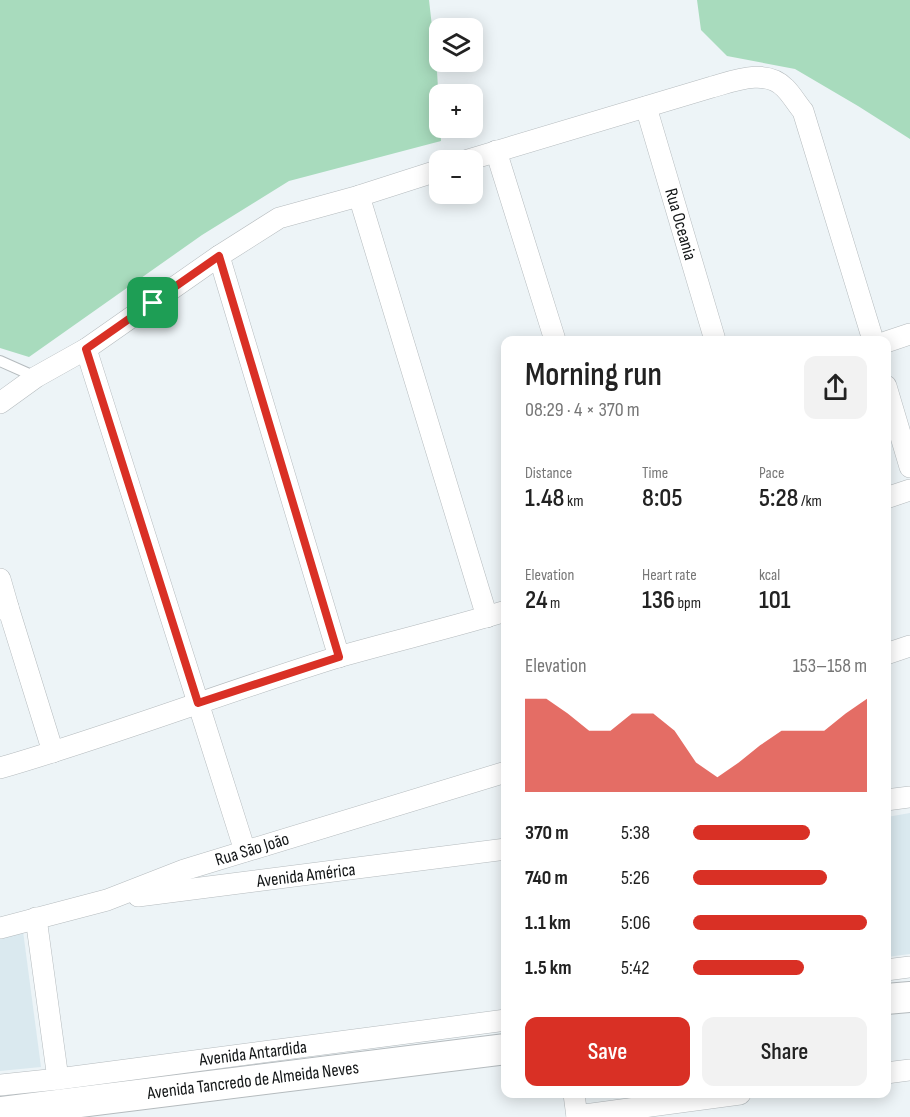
<!DOCTYPE html>
<html lang="en">
<head>
<meta charset="utf-8">
<style>
	:root { --surface:#fff; --page:#f2f2f2; --text:#222; --muted:#767676; --accent:#d93025 }
	body { margin:0; font-family:"Sofia Sans Condensed",sans-serif; background:var(--page); color:var(--text); height:100vh; display:flex; flex-direction:column; font-size:22px; white-space:nowrap }
	* { box-sizing:border-box; margin:0 }
	p { font-size:20px; color:var(--muted) }
	.icon { flex:none; width:33px; height:33px; fill:none; stroke:currentColor; stroke-width:2; stroke-linecap:round; stroke-linejoin:round }
	.map { position:relative; flex:1; overflow:hidden }
	.sheet { position:absolute; left:501px; top:336px; width:390px; height:762px; display:flex; flex-direction:column; background:var(--surface); border-radius:12px; box-shadow:0 3px 15px #0003 }
	.sheet>* { flex:none }
	.buttons { position:absolute; left:429px; top:18px; display:grid; gap:12px }
	.buttons a { display:grid; place-items:center; width:54px; height:54px; border-radius:12px; background:var(--surface); box-shadow:0 3px 15px #0003; font-size:30px }
	.pin { position:absolute; display:grid; place-items:center; width:51px; height:51px; color:#fff; margin:-26px; border-radius:12px; box-shadow:0 3px 9px #0006 }
	.round { display:grid; place-items:center; flex:none; width:63px; height:63px; border-radius:12px; background:var(--page) }
	.head { display:flex; align-items:center; justify-content:space-between; height:102px; padding:0 24px }
	h1 { font-size:33px; font-weight:600; line-height:45px }
	.stats { display:grid; grid-template-columns:repeat(3,1fr); gap:9px; height:102px; padding:6px 24px }
	.stats div { display:grid; align-content:center }
	.stats b { font-size:26px; font-weight:600 }
	.stats small { font-size:16px; font-weight:400 }
	.stats p { font-size:16px }
	.chart { height:168px; padding:12px 24px }
	.chart p { display:flex; justify-content:space-between }
	.chart svg { width:100%; height:108px; margin-top:6px; fill:var(--accent); opacity:.7 }
	.action { display:flex; gap:12px; margin-top:auto; padding:12px 24px }
	.action a { flex:1; height:69px; border-radius:12px; background:var(--accent); color:#fff; font-size:24px; font-weight:600; line-height:69px; text-align:center }
	.action a+a { background:var(--page); color:var(--text) }
	ul { padding:0 24px; list-style:none; font-size:20px }
	li { display:grid; grid-template-columns:96px 72px 1fr; align-items:center; height:45px }
	li i { height:15px; border-radius:8px; background:var(--accent) }
	.map>svg:first-child { display:block }
</style>
</head>
<body>
<div class="map">
<svg width="910" height="1117" viewBox="0 0 910 1117">
	<rect width="100%" height="100%" fill="#edf4f7"/>
	<g fill="#dae9ef">
		<polygon points="910,813 910,954 887,957 887,817"/>
		<polygon points="23,931 41,1067 0,1071 0,938"/>
	</g>
	<g fill="#a8dbbd">
		<polygon points="0,0 429,0 437,71 441,141 289,181 202,235 29,357 0,348"/>
		<polygon points="697,0 910,0 910,139 858,106 795,69 727,56 701,30"/>
	</g>
	<g fill="none" stroke-linecap="round" stroke-linejoin="round">
		<defs>
			<polyline id="lane" points="0,361 36,377"/>
			<g id="street">
				<polyline points="646,107 715,340"/>
				<polyline points="496,151 555,340"/>
				<path d="M468 160 712 87C734 81 766 68 785 88 792 95 797 104 803 111L873 340"/>
				<polyline points="359,196 487,617"/>
				<polyline points="219,256 339,657"/>
				<polyline points="886,342 910,334"/>
				<polyline points="886,386 910,467"/>
				<polyline points="0,403 36,377 86,349"/>
				<polyline points="886,498 910,490"/>
				<polyline points="0,579 8,607 0,609"/>
				<polyline points="8,607 53,752"/>
				<polyline points="886,654 910,646"/>
				<path d="M0 768C114 735 225 692 338 657 394 641 450 628 506 611"/>
				<polyline points="886,800 910,797"/>
				<polyline points="245,851 86,349 219,256 279,218 359,196 440,170"/>
				<polyline points="138,896 506,849"/>
				<polyline points="36,918 58,1079"/>
				<polyline points="0,928 107,900 184,870 506,772"/>
				<polyline points="886,970 910,967"/>
				<polyline points="886,1073 910,1070"/>
				<polyline points="0,1085 58,1079 506,1020"/>
				<polyline points="574,1094 577,1117"/>
				<polyline points="577,1116 740,1094"/>
			</g>
			<g id="secondary">
				<polyline points="886,999 910,997"/>
				<polyline points="0,1112 506,1049"/>
			</g>
		</defs>
		<use href="#lane" stroke="#b5bbbe" stroke-width="12"/>
		<use href="#street" stroke="#b5bbbe" stroke-width="22"/>
		<use href="#secondary" stroke="#b5bbbe" stroke-width="32"/>
		<use href="#lane" stroke="#fff" stroke-width="10"/>
		<use href="#street" stroke="#fff" stroke-width="21"/>
		<use href="#secondary" stroke="#fff" stroke-width="30"/>
	</g>
	<g fill="none" stroke-linecap="round" stroke-linejoin="round">
		<defs>
			<polygon id="route" points="219,256 339,657 198,703 86,349"/>
		</defs>
		<use href="#route" stroke="#fff" stroke-width="12"/>
		<use href="#route" stroke="#d93025" stroke-width="8"/>
	</g>
	<g text-anchor="middle" stroke-width="4.5" stroke-linejoin="round" paint-order="stroke">
		<g font-size="18" fill="#121516" stroke="#fff">
			<text transform="translate(681 224) rotate(74)" y="6">Rua Oceania</text>
			<text transform="translate(252 849) rotate(-17)" y="6">Rua São João</text>
			<text transform="translate(306 875) rotate(-7)" y="6">Avenida América</text>
			<text transform="translate(253 1053) rotate(-7)" y="6">Avenida Antardida</text>
			<text transform="translate(253 1080) rotate(-7)" y="6">Avenida Tancredo de Almeida Neves</text>
		</g>
	</g>
</svg>
<div class="buttons">
<a><svg class="icon" aria-label="layers" viewBox="0 0 24 24"><path d="M12 4l9 5-9 5-9-5zM3 14l9 5 9-5"/></svg></a>
<a>+</a>
<a>−</a>
</div>
<div class="pin" style="left:153px;top:303px;background:#1e9e55"><svg class="icon" aria-label="arrive" viewBox="0 0 24 24"><path d="M6 21V4h12l-3 4 3 4H6"/></svg></div>
<section class="sheet">
<div class="head"><div><h1>Morning run</h1><p>08:29 · 4 × 370 m</p></div><a class="round"><svg class="icon" aria-label="share" viewBox="0 0 24 24"><path d="M12 15V3M7 8l5-5 5 5M5 13v7h14v-7"/></svg></a></div>
<div class="stats">
<div><p>Distance</p><b>1.48<small> km</small></b></div>
<div><p>Time</p><b>8:05</b></div>
<div><p>Pace</p><b>5:28<small> /km</small></b></div>
</div>
<div class="stats">
<div><p>Elevation</p><b>24<small> m</small></b></div>
<div><p>Heart rate</p><b>136<small> bpm</small></b></div>
<div><p>kcal</p><b>101</b></div>
</div>
<div class="chart"><p><span>Elevation</span>153–158 m</p>
<svg viewBox="0 0 160 44" preserveAspectRatio="none"><path d="M0 44V6L10 6L20 12L30 19L40 19L50 12L60 12L70 19L80 32L90 38L100 32L110 25L120 19L130 19L140 19L150 12L160 6V44z"/></svg>
</div>
<ul>
<li><b>370 m</b>5:38<i style="width:67%"></i></li>
<li><b>740 m</b>5:26<i style="width:77%"></i></li>
<li><b>1.1 km</b>5:06<i style="width:100%"></i></li>
<li><b>1.5 km</b>5:42<i style="width:64%"></i></li>
</ul>
<div class="action"><a>Save</a><a>Share</a></div>
</section>
</div>
</body>
</html>
